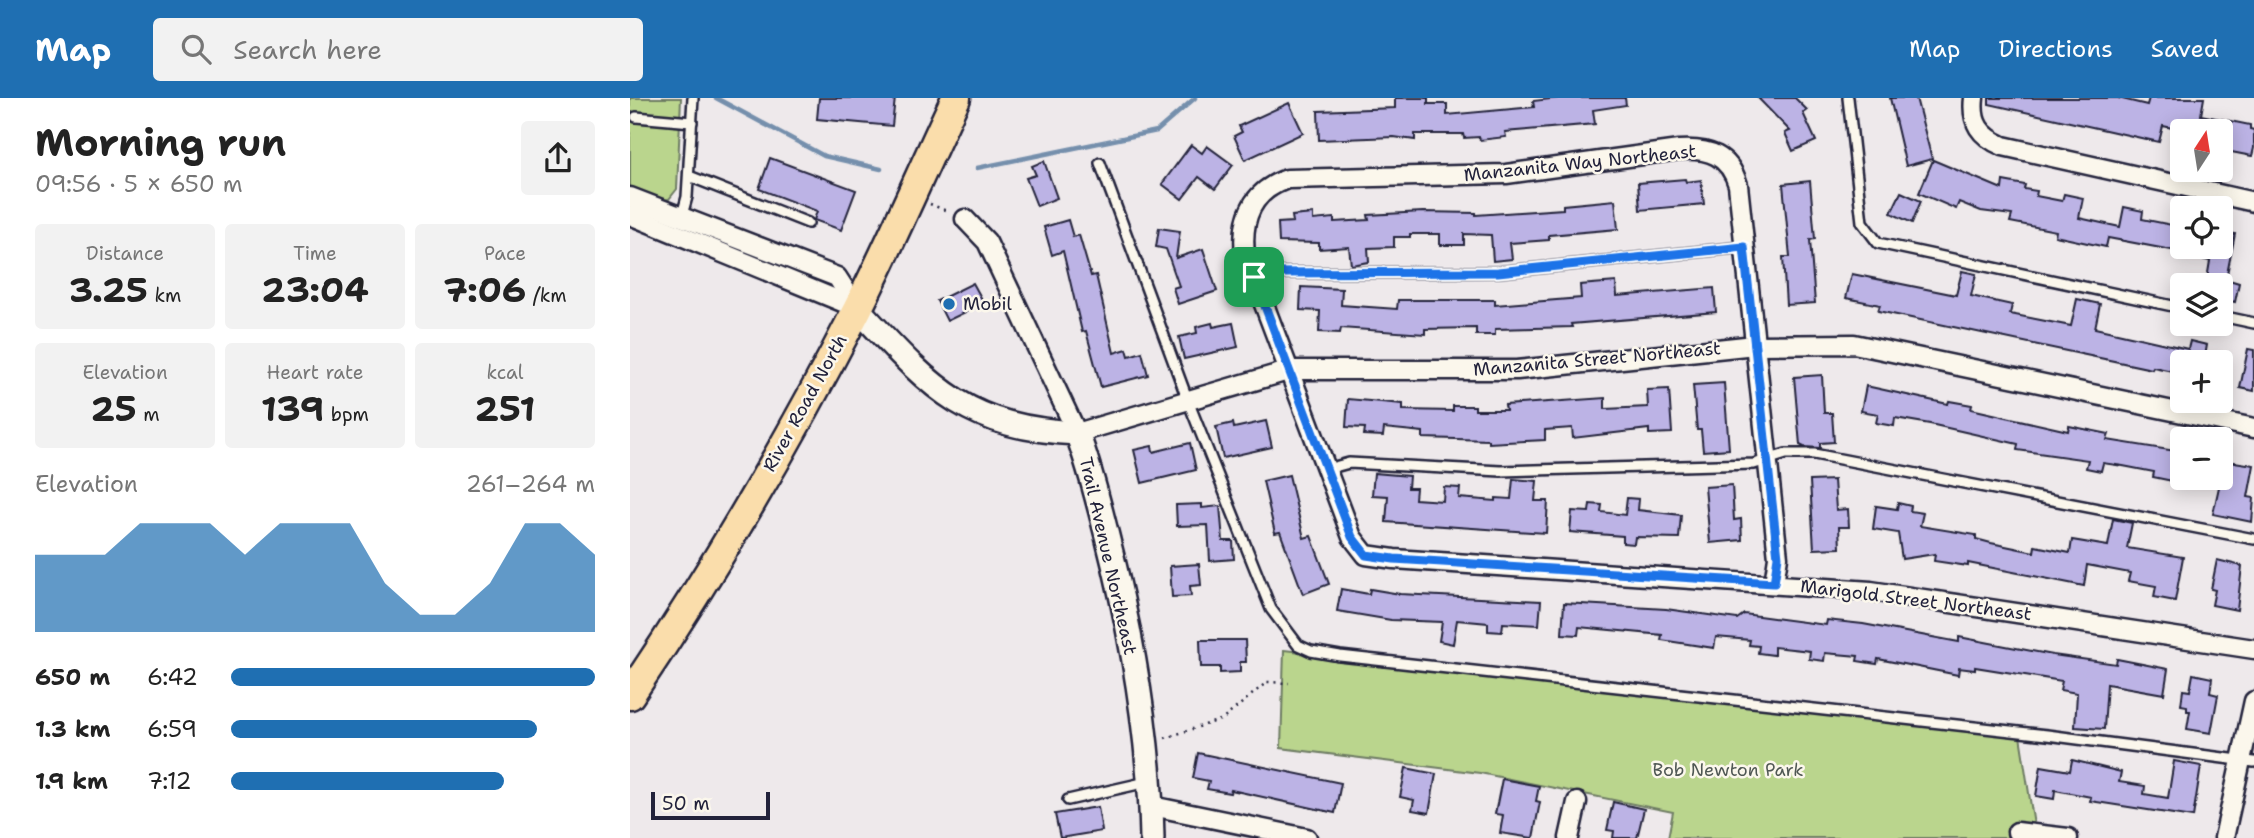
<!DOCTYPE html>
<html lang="en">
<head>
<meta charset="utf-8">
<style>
	:root { --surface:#fff; --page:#f2f2f2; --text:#222; --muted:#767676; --accent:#1f6fb2 }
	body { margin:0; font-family:"Shantell Sans",sans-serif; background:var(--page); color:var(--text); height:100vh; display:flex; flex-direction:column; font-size:26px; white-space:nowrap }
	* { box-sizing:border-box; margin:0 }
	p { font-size:23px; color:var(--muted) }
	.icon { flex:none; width:38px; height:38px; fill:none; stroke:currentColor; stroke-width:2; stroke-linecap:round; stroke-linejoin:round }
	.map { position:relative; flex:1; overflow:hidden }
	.details { display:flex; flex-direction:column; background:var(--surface); width:630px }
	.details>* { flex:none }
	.needle { width:46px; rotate:12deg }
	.buttons { position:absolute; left:1540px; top:21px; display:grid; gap:14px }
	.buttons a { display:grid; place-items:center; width:63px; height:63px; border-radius:7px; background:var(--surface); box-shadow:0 4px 18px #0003; font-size:35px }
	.scale { position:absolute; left:21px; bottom:18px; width:119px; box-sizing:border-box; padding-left:7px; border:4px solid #22223b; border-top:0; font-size:19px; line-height:24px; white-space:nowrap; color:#22223b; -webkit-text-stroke:5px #fbf7ec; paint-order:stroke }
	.pin { position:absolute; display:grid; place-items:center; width:60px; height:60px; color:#fff; margin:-30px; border-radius:14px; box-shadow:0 4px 10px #0006 }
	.round { display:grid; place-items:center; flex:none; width:74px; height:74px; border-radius:7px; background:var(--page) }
	.summary { display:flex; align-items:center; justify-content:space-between; height:119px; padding:0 35px }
	h1 { font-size:38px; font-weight:700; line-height:52px }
	.metrics { display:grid; grid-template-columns:repeat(3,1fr); gap:10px; height:119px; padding:7px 35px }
	.metrics div { display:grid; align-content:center; border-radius:7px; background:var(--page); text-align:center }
	.metrics b { font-size:35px; font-weight:700 }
	.metrics small { font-size:19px; font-weight:400 }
	.metrics p { font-size:19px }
	.chart { height:196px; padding:14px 35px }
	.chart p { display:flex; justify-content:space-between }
	.chart svg { width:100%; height:126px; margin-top:7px; fill:var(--accent); opacity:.7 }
	ul { padding:0 35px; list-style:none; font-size:23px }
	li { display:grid; grid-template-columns:112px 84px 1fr; align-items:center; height:52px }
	li i { height:18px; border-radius:9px; background:var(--accent) }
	header { display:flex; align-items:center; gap:42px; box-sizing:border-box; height:98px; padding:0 35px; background:var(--accent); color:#fff }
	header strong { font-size:33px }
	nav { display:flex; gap:38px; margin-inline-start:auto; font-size:24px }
	.search { width:490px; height:63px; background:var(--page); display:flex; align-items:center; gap:18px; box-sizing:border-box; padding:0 24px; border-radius:7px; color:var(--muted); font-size:26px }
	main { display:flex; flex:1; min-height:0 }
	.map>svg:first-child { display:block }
</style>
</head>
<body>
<header>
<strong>Map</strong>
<div class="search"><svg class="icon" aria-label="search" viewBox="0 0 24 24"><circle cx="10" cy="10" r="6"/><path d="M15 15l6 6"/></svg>Search here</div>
<nav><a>Map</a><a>Directions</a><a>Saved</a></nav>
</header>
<main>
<section class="details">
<div class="summary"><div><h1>Morning run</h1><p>09:56 · 5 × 650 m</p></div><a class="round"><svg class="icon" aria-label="share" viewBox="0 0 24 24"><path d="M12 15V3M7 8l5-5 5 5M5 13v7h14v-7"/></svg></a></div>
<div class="metrics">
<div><p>Distance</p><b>3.25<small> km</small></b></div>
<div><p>Time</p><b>23:04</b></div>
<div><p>Pace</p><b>7:06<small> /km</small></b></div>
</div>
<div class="metrics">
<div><p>Elevation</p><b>25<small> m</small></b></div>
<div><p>Heart rate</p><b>139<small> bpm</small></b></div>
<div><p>kcal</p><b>251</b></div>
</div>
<div class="chart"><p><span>Elevation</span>261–264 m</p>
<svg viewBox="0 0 160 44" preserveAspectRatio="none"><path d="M0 44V17L10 17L20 17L30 6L40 6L50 6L60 17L70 6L80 6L90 6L100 27L110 38L120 38L130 27L140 6L150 6L160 17V44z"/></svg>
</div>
<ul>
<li><b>650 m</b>6:42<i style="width:100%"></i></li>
<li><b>1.3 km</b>6:59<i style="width:84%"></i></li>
<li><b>1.9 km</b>7:12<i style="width:75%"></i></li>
</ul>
</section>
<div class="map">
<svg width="1624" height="740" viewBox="0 0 1624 740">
	<rect width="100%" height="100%" fill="#eee9eb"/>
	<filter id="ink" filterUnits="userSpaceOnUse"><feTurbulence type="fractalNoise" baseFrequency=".0143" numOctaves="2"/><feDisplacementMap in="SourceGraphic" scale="14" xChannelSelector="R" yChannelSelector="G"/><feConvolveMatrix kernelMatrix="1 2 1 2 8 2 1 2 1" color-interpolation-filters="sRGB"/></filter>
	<g filter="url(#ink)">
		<g fill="#bad58d" stroke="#6e7c64" stroke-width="2">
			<polygon points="0,0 51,0 47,91 39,101 31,102 0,89"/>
			<polygon points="654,552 1390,638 1406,740 1038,740 1043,714 850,675 651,650"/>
		</g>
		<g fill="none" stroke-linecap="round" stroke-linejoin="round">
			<g stroke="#748fac" stroke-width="4.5">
				<polyline points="86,0 194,58 251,71"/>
				<polyline points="347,70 527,33 565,0"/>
			</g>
		</g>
		<g fill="#bcb3e5" stroke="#22223b" stroke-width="2">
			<polygon points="189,0 265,0 262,28 187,21"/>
			<polygon points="765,0 798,0 798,6 817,6 817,17 904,9 903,3 929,0 995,0 996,7 963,12 965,26 875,34 876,39 850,42 849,39 834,40 833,36 785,36 785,42 764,39 689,42 688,13 765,10"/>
			<polygon points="1128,0 1165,0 1177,12 1173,15 1186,43 1163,53 1155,35 1160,33"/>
			<polygon points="1260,0 1286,0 1302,61 1276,68"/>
			<polygon points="1359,0 1488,0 1517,7 1519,0 1574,0 1571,17 1620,27 1620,31 1624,32 1624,50 1622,58 1591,52 1591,33 1556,33 1533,28 1529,44 1359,6"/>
			<polygon points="659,5 673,35 615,62 604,38 612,34 609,28"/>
			<polygon points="561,47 572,55 577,48 603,67 585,91 569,79 552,101 532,86"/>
			<polygon points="140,60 226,92 211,132 184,122 187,113 129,91"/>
			<polygon points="1303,62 1372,91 1373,83 1395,87 1394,91 1407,93 1406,98 1432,103 1434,96 1453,100 1449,120 1490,129 1494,109 1513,113 1512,121 1552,129 1552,154 1478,140 1476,149 1425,138 1426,133 1380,124 1382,117 1351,113 1329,104 1326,111 1289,95"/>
			<polygon points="414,63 427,100 407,108 396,80 406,77 402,68"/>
			<polygon points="1055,81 1056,84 1071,82 1074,106 1010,112 1008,85"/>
			<polygon points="1180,83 1185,141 1180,142 1185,205 1156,207 1153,159 1160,159 1153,86"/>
			<polygon points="1271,94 1291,103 1282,125 1261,115"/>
			<polygon points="985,102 988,131 919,137 919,142 880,145 882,161 863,163 861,137 834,136 834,147 810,147 810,136 780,136 780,139 764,139 764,149 738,150 739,164 721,167 719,149 689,151 689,145 649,144 648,125 663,124 662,118 683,116 683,122 704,120 704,124 739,122 738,117 793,114 846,115 846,117 933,111 933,107"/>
			<polygon points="438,122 443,139 449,137 461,178 466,177 484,255 497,251 499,258 512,254 518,277 471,289 456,233 452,234 433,153 422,157 414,129"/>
			<polygon points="529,130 550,133 546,160 573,151 587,193 548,206 543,190 549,188 536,151 526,149"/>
			<polygon points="1591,133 1605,136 1596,181 1609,185 1605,204 1591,201 1591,187 1576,187 1580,163 1566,160 1568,149 1591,149"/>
			<polygon points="1332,173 1346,176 1341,198 1382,207 1380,216 1441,228 1447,201 1470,206 1465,230 1558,251 1560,243 1577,247 1574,264 1552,264 1552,275 1523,269 1522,271 1248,213 1250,207 1216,200 1222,176 1326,197"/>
			<polygon points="986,184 987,198 1084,190 1086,214 941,226 942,229 865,231 865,237 846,237 846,230 795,231 795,236 711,230 710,235 689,234 690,213 670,212 671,189 712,191 711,207 767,211 768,202 865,202 865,207 951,200 950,187"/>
			<polygon points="343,185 354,205 317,223 307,203"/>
			<polygon points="582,225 583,229 603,225 608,249 554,261 549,239 567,235 566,229"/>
			<polygon points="1618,251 1624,252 1624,293 1610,290"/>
			<polygon points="1192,277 1194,315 1202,315 1204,344 1190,345 1190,350 1174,349 1170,347 1164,279"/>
			<polygon points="1094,285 1099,351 1073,353 1071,332 1067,332 1063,287"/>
			<polygon points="1236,288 1318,306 1319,303 1342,307 1341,311 1438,333 1439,328 1479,336 1477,342 1552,354 1552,385 1523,379 1524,374 1493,368 1473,365 1471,373 1456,370 1458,362 1387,352 1388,346 1300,326 1265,320 1264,328 1246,325 1248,316 1231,313"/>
			<polygon points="1039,291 1042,335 1019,336 1019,331 943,340 942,330 915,332 915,342 859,345 859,342 793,340 793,334 754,330 753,338 734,337 735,330 716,329 718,301 773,306 773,312 823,313 823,308 845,308 845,312 876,312 875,307 975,300 975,311 1018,309 1017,292"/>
			<polygon points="636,323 642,349 593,360 586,329 603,325 604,330"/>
			<polygon points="560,345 566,372 512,385 504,352 522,348 523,354"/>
			<polygon points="1591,362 1624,367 1618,399 1624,400 1622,424 1583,416 1591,380"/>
			<polygon points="744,375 779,378 778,390 786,390 785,401 813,403 814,389 830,390 829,400 866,403 866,400 881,401 883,381 907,383 905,403 918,403 916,435 756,424 758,398 742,397"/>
			<polygon points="659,377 674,440 681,438 699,486 673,496 650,434 645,435 633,383"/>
			<polygon points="1204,382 1206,412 1218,411 1219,429 1209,429 1210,450 1184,451 1180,383"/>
			<polygon points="1102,387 1104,422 1111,421 1112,442 1080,445 1075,389"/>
			<polygon points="997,400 1009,401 1008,412 1051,417 1049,440 1005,439 1004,446 993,445 993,438 940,434 942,413 959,414 960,406 972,407 971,414 995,417"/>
			<polygon points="1268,405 1281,408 1280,413 1293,415 1290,428 1346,437 1346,441 1361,445 1404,454 1405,448 1440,455 1442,442 1478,448 1483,421 1502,425 1497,450 1553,459 1545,503 1524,499 1526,488 1498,483 1500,475 1457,467 1454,488 1338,465 1338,468 1304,463 1305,456 1272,461 1268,435 1243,431 1246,408 1267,411"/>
			<polygon points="572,406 572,410 590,408 593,443 603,443 604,461 580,463 578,427 547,428 546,407"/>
			<polygon points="1587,462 1612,468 1607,512 1582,507 1585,492 1581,491"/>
			<polygon points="569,466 571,487 560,488 561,498 542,499 540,468"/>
			<polygon points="711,491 739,496 740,491 770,496 911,503 909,527 873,525 872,534 858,533 858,525 827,522 823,546 809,543 812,524 761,522 707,513"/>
			<polygon points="934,505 1036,511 1107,521 1114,516 1196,527 1197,522 1233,526 1329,544 1329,539 1423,557 1486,566 1487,561 1538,571 1534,596 1477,586 1474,631 1445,629 1447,595 1430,592 1432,583 1345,569 1345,572 1329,570 1328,577 1248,561 1247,566 1227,563 1228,558 1195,555 1194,563 1179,561 1180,553 1144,549 1144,557 1128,555 1129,548 1119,547 1120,542 1086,539 1084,550 1031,542 1032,537 949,529 948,537 932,536"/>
			<polygon points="570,542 615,542 616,564 610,564 610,574 590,575 590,569 571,569"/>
			<polygon points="1563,576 1582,580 1580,595 1588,597 1581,635 1557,631 1560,613 1557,613 1557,608 1551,607 1553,592 1560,593"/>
			<polygon points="568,655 711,685 705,715 601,692 600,695 577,691 579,683 563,680"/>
			<polygon points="1442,662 1491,674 1489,684 1515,688 1514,696 1538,700 1544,663 1571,668 1563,719 1460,703 1461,699 1425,692 1424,701 1406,698 1411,668 1440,673"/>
			<polygon points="776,670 806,676 799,715 782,712 784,702 770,699"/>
			<polygon points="872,681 909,688 906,703 910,704 903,740 870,735 873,717 865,716"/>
			<polygon points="983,704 1014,711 1007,740 983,740 984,733 977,732"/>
			<polygon points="468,709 472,733 430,740 425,716"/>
		</g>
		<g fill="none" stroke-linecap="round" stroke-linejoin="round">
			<defs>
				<g id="service">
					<polyline points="1218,0 1232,124 1248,145 1552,210"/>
					<polyline points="6,19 62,24"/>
					<polyline points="470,65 558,303 641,511 668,547 681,553 710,558 1417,637 1624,664"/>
					<polyline points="59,78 178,125"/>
					<polyline points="51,121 57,99 63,0"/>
					<polyline points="624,179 643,175 868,174 1114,149"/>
					<polyline points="1591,218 1624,225"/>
					<polyline points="697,371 719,365 871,373 1124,366 1156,356 1184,356 1624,441"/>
					<polyline points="438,702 517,684"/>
				</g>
				<g id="minor">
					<path d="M1344 0C1341 25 1350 38 1373 48L1624 104"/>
					<polyline points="0,99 207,179 227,210"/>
					<polyline points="0,117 227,210"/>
					<polyline points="335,121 357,144 447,335 661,272 887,272 1125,247 1224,246 1624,330"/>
					<path d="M1144 485 1148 459 1108 87C1099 57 1079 50 1049 52L876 76 657 81C622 93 611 120 615 156L722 439 736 457 764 461 1241 493 1624 551"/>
					<polyline points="522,708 677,740"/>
					<polyline points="1387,734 1438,740"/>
					<polyline points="939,740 947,704"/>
					<polyline points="1594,740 1624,603"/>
				</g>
				<path id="tertiary" d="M227 210C300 288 334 330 447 335 460 369 468 403 477 438 502 536 520 639 522 740"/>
				<path id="primary" d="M0 597C83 474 159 344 227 212 262 143 293 70 326 0"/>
			</defs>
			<use href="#service" stroke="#22223b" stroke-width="14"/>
			<use href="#minor" stroke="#22223b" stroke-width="23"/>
			<use href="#tertiary" stroke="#22223b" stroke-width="28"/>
			<use href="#primary" stroke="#22223b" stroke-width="33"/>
			<g stroke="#22223b" stroke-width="2.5" stroke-dasharray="2 5" stroke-linecap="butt">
				<polyline points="300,106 319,114"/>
				<polyline points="535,640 593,621 637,584 659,585"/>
			</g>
			<use href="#service" stroke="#fbf7ec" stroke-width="9"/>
			<use href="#minor" stroke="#fbf7ec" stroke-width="18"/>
			<use href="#tertiary" stroke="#fbf7ec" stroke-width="23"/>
			<use href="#primary" stroke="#faddab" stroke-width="28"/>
		</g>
	</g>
	<g fill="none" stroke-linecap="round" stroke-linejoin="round" filter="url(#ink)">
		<defs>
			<polygon id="route" points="1114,149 1148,459 1144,485 764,461 736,457 722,439 624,179 643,175 868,174"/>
		</defs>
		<use href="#route" stroke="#fff" stroke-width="14"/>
		<use href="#route" stroke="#1a73e8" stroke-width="9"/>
	</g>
	<circle fill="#1f6fb2" stroke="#fbf7ec" stroke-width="2.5" cx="319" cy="206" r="7"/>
	<g text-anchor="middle" stroke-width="5" stroke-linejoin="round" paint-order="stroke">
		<g font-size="18" fill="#22223b" stroke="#fbf7ec">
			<text transform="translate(950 65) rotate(-6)" y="6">Manzanita Way Northeast</text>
			<text transform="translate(967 261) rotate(-5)" y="6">Manzanita Street Northeast</text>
			<text transform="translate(175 305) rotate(-61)" y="6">River Road North</text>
			<text transform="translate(478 458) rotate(77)" y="6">Trail Avenue Northeast</text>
			<text transform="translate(1286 502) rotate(7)" y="6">Marigold Street Northeast</text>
		</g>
		<g font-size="18" fill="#22223b" stroke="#fbf7ec" text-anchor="start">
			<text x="333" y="212">Mobil</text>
		</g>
		<g font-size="18" fill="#505854" stroke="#fbf7ec">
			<text x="1098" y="678">Bob Newton Park</text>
		</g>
	</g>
</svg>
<div class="buttons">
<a><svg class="needle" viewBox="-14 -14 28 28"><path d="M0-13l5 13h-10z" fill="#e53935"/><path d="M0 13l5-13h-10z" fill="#767676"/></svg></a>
<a><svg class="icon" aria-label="locate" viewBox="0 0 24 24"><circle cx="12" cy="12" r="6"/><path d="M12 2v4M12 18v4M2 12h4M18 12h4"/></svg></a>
<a><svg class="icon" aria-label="layers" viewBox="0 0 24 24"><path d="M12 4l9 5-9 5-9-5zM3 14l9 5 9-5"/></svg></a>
<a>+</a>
<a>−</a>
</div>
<div class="scale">50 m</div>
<div class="pin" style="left:624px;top:179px;background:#1e9e55"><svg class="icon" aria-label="arrive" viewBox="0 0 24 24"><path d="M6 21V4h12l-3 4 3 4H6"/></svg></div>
</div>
</main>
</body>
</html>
